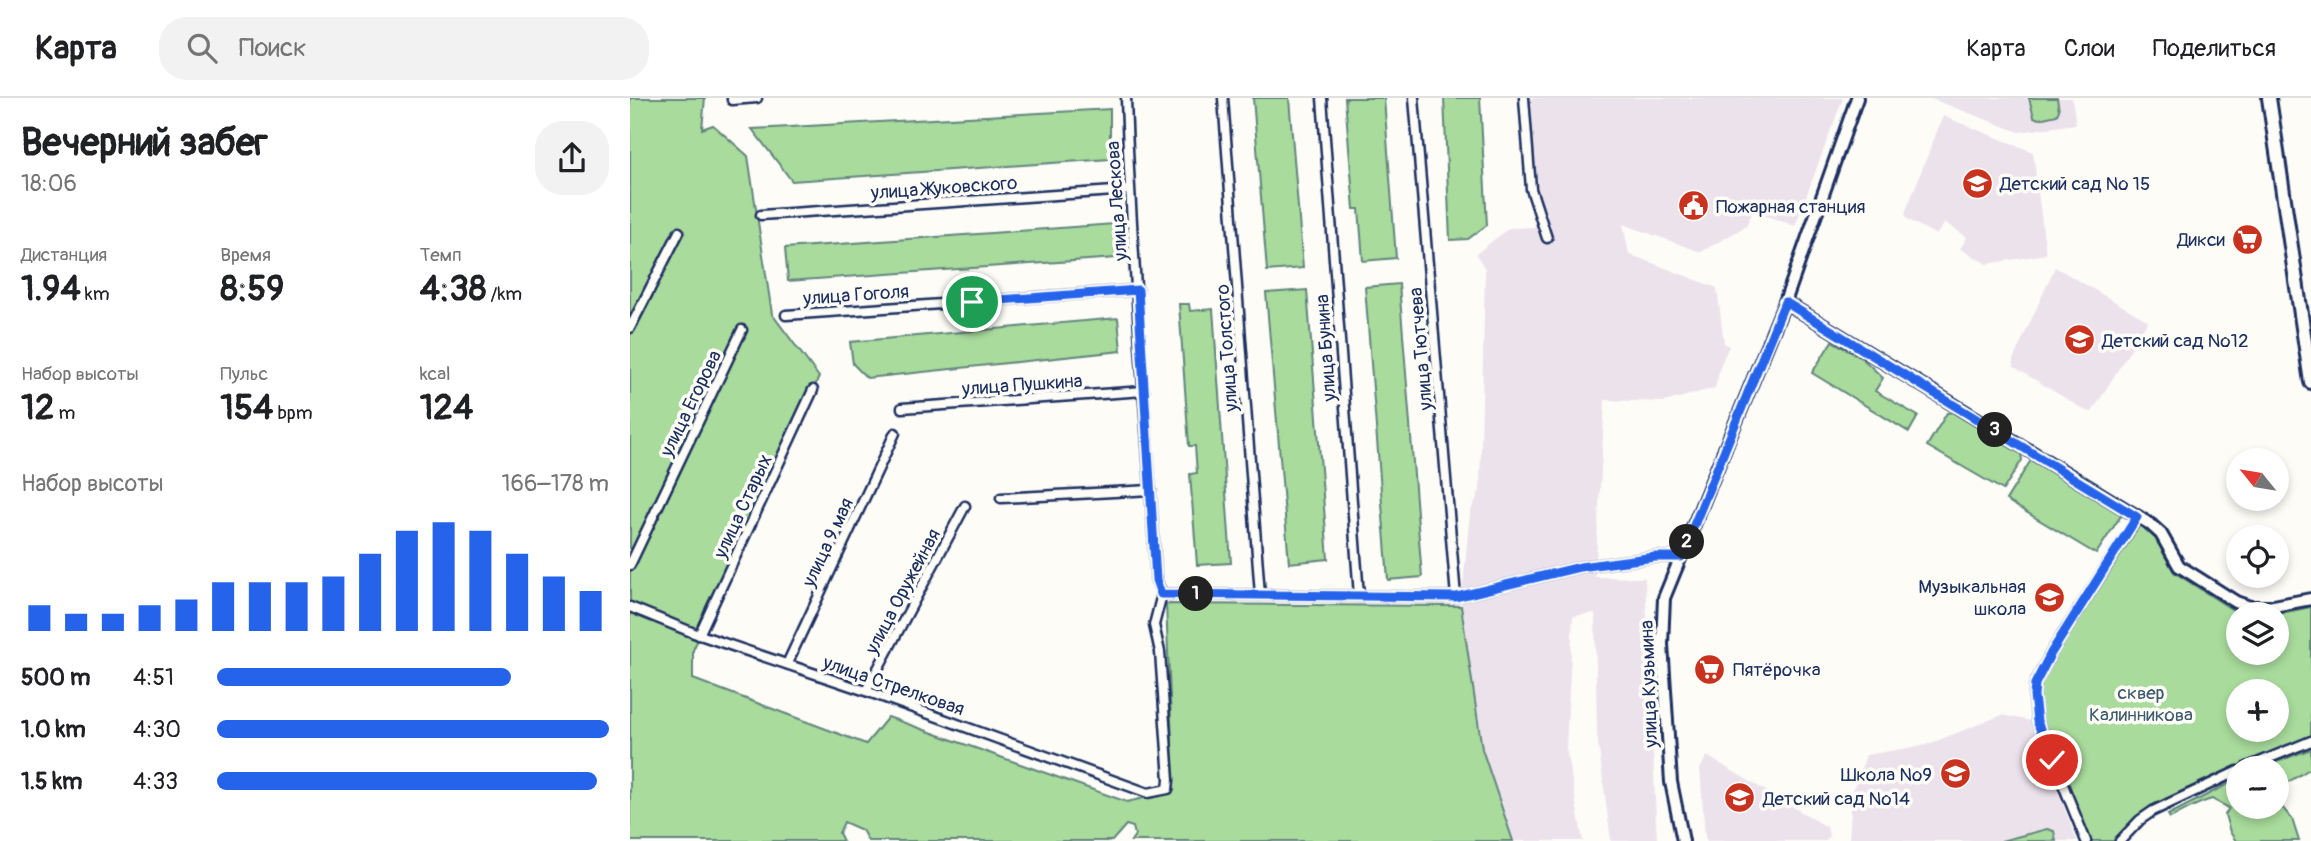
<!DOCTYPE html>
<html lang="ru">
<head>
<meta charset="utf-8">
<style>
	:root { --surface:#fff; --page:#f2f2f2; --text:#202124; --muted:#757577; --line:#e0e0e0; --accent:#2563eb }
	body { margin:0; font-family:Pangolin,sans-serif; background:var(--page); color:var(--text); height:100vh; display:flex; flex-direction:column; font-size:26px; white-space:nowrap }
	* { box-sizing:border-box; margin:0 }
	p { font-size:23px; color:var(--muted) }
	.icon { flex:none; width:38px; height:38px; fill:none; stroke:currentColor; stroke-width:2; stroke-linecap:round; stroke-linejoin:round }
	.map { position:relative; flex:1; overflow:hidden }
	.details { display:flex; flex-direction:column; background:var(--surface); width:630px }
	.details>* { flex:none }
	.needle { width:46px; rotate:300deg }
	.controls { position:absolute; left:1596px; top:350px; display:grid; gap:14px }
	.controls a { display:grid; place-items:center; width:63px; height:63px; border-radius:50%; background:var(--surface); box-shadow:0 4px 10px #0003; font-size:35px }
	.pin { position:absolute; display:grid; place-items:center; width:60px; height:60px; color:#fff; margin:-30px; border:4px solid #fff; border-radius:50%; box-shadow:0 2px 7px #0007 }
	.km { position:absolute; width:35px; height:35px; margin:-18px; border-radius:50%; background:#222; color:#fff; font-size:19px; line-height:35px; text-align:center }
	.round { display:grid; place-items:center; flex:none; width:74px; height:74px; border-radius:28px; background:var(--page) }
	.overview { display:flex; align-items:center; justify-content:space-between; height:119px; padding:0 21px }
	h1 { font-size:38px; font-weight:700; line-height:52px }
	.figures { display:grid; grid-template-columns:repeat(3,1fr); gap:10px; height:119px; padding:7px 21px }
	.figures div { display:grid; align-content:center }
	.figures b { font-size:35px; font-weight:700 }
	.figures small { font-size:19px; font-weight:400 }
	.figures p { font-size:19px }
	.chart { height:196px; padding:14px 21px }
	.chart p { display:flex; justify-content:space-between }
	.chart svg { width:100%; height:126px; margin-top:7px; stroke:var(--accent); stroke-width:6 }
	ul { padding:0 21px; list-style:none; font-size:23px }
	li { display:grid; grid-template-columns:112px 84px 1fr; align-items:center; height:52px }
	li i { height:18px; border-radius:9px; background:var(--accent) }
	header { display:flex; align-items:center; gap:42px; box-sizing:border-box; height:98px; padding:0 35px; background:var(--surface); border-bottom:2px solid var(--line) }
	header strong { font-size:33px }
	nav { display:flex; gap:38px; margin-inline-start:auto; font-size:24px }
	.search { width:490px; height:63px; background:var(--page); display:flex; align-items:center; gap:18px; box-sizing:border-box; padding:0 24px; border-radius:28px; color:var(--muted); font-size:26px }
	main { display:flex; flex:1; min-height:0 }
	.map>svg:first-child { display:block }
</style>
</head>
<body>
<header>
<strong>Карта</strong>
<div class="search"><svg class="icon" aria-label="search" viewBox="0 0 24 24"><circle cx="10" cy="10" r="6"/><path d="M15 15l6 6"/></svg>Поиск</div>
<nav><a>Карта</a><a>Слои</a><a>Поделиться</a></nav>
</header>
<main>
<section class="details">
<div class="overview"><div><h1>Вечерний забег</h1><p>18:06</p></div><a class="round"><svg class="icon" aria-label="share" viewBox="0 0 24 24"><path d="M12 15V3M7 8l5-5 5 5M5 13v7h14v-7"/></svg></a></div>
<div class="figures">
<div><p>Дистанция</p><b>1.94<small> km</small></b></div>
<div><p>Время</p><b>8:59</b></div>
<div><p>Темп</p><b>4:38<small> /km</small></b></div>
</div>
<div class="figures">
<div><p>Набор высоты</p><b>12<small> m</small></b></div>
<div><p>Пульс</p><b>154<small> bpm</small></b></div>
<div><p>kcal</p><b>124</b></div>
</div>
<div class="chart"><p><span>Набор высоты</span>166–178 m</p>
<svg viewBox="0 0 160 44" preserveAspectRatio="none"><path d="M5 44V35M15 44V38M25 44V38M35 44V35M45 44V33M55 44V27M65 44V27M75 44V27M85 44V25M95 44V17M105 44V9M115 44V6M125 44V9M135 44V17M145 44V25M155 44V30"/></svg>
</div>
<ul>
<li><b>500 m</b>4:51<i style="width:75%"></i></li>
<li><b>1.0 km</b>4:30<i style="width:100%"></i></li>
<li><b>1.5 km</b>4:33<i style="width:97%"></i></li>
</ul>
</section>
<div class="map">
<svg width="1681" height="743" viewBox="0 0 1681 743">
	<rect width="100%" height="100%" fill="#fdfcf7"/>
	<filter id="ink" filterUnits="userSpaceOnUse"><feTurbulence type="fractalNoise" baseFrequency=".0143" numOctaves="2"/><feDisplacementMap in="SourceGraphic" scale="14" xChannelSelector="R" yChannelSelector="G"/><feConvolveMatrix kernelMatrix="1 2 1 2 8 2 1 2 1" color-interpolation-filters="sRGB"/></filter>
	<g filter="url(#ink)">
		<g fill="#ece2ec">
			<polygon points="889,0 1213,0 1165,128 1123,113 1116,128 1071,154 993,126 999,156 1087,190 1094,245 1099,248 1091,266 1085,290 1034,304 975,302 965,479 1015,480 1027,743 981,743 967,637 965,515 943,518 936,650 953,743 883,743 852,651 831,508 840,415 850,392 855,171 846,156 879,130 905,129 896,89"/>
			<polygon points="1299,0 1442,0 1446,26 1389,34"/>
			<polygon points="1313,18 1403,54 1416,156 1357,166 1330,151 1337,139 1315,125 1306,137 1277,121 1275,115"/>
			<polygon points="1425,169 1518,223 1462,314 1456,313 1384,269 1383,262"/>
			<polygon points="1372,617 1401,623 1447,743 1219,743 1222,695 1236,657 1296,647"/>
			<polygon points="1077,658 1197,729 1199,738 1196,743 1077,743 1075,739 1070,671"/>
		</g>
		<g fill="#a8db9c" stroke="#62857d" stroke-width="2" fill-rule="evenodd">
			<polygon points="0,0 75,0 72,31 83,27 118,58 142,216 189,279 63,552 63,581 236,646 258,619 497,704 544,693 536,506 831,508 852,651 883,743 501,743 505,737 503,729 496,727 482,743 238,743 232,732 214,724 209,735 213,743 0,743"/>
			<polygon points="623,0 659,0 673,170 637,173"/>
			<polygon points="715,0 754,0 766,160 733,163 729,111 724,111"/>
			<polygon points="814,0 850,0 857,127 838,141 820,142"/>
			<polygon points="1399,0 1427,0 1429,12 1427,17 1409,21 1404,19"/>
			<polygon points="480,11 480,61 162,83 122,31"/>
			<polygon points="484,126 486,160 158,183 155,150"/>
			<polygon points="769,186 792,479 758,482 735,189"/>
			<polygon points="677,192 698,461 659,465 636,195"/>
			<polygon points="549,206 559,206 560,213 583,211 601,465 567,467 560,376 567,375 565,348 559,348"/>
			<polygon points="488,220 491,253 237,280 223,266 220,244"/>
			<polygon points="1202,243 1232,260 1253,280 1245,293 1288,318 1279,334 1182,275"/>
			<polygon points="1322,314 1391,355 1392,362 1373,392 1297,348 1317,315"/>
			<polygon points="1401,362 1492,416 1466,456 1376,402"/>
			<path d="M1509 424 1521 432 1544 474 1606 514 1617 516H1608V555H1647V516L1681 509V639L1600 671 1535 701 1511 716 1496 730 1486 743H1460L1410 620C1408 603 1408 590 1415 573ZM1608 593H1647V632H1608Z"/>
			<polygon points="1681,651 1681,670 1647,691 1647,670 1631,670"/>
			<path d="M1608 681V709H1647V703L1662 721 1669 743H1606L1600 734 1595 717 1599 710 1582 701C1567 705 1554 713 1540 720L1538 717Z"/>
			<polygon points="1417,731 1424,733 1426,743 1371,743"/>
		</g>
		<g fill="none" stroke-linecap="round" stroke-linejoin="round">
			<defs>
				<g id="street">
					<polyline points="102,0 102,2 127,0"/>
					<path d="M496 0C501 161 517 321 526 482L532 496"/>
					<polyline points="593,0 630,497"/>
					<polyline points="692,0 729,498"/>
					<polyline points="784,0 826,499"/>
					<polyline points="894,0 901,91 917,140"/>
					<polyline points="131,117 499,92"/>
					<polyline points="156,217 508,192"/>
					<polyline points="0,230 49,134"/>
					<polyline points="272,310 514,293"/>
					<polyline points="371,400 521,392"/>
					<polyline points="0,467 112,232"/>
					<polyline points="532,496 826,499 950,469 1025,459 1051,459"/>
					<polyline points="0,509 64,535 236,593 518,695 538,691 539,682 530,554 524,527 532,496"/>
					<polyline points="69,537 183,292"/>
					<polyline points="157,566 265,335"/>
					<polyline points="236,593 335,408"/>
					<polyline points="1615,670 1681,643"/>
					<polyline points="1456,743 1407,623 1404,598 1405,586 1421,555 1508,419"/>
					<polyline points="1490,743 1510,722 1523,713 1608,673"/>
				</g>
				<g id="secondary">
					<polyline points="1155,204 1520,426 1531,436 1549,468 1606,504 1620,509 1638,509 1681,501"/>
					<polyline points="1053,743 1041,684 1032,546 1034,500 1155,204 1227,0"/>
				</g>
				<polyline id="primary" points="1639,0 1681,284"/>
			</defs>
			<use href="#street" stroke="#1b2f5e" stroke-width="13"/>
			<use href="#secondary" stroke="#1b2f5e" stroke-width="16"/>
			<use href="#primary" stroke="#1b2f5e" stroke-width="18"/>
			<use href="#street" stroke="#fdfcf7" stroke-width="8"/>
			<use href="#secondary" stroke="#fdfcf7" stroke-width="10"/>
			<use href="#primary" stroke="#fdfcf7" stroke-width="12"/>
		</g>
	</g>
	<g fill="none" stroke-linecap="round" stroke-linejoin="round" filter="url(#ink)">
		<defs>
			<polyline id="route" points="342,204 508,192 526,482 531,496 826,499 950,469 1025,459 1051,459 1155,204 1507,419 1421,555 1405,586 1404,598 1407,623 1422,662"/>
		</defs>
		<use href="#route" stroke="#fff" stroke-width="14"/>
		<use href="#route" stroke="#2563eb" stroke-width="9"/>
	</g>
	<defs>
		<symbol id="school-disc" viewBox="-11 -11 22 22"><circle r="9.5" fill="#c8321e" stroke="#fdfcf7"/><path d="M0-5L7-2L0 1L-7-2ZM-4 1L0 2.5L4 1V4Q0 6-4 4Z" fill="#fff"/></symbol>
		<symbol id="civic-disc" viewBox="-11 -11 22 22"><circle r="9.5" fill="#c8321e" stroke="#fdfcf7"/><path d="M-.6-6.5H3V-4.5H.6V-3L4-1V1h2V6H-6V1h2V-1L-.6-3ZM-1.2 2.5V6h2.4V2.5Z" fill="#fff"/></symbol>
		<symbol id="supermarket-disc" viewBox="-11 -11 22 22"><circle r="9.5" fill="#c8321e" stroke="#fdfcf7"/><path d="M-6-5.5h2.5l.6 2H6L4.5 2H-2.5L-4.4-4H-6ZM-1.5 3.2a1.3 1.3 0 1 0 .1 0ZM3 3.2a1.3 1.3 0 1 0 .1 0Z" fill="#fff"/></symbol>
	</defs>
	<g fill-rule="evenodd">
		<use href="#school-disc" x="1330" y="68" width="35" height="35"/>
		<use href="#civic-disc" x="1046" y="90" width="35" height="35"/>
		<use href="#supermarket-disc" x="1600" y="124" width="35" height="35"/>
		<use href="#school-disc" x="1432" y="224" width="35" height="35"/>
		<use href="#school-disc" x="1402" y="482" width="35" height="35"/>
		<use href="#supermarket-disc" x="1062" y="554" width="35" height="35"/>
		<use href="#school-disc" x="1308" y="658" width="35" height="35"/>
		<use href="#school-disc" x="1092" y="682" width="35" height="35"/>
	</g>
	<g text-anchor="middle" stroke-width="7" stroke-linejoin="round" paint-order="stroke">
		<g font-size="19" fill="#1b2f5e" stroke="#fdfcf7" text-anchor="start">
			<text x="1370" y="92">Детский сад № 15</text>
			<text x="1086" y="115">Пожарная станция</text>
			<text x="1595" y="148" text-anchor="end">Дикси</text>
			<text x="1472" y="249">Детский сад №12</text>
			<text x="1396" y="495" text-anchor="end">Музыкальная<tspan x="1396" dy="22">школа</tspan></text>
			<text x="1103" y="578">Пятёрочка</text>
			<text x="1302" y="683" text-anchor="end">Школа №9</text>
			<text x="1133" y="707">Детский сад №14</text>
		</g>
		<g font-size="19" fill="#1b2f5e" stroke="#fdfcf7">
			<text transform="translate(314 89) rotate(-4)" y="7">улица Жуковского</text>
			<text transform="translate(486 103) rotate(-94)" y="7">улица Лескова</text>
			<text transform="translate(226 196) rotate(-4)" y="7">улица Гоголя</text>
			<text transform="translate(596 250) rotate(-94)" y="7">улица Толстого</text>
			<text transform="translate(695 250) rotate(-94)" y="7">улица Бунина</text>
			<text transform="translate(790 251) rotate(-95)" y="7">улица Тютчева</text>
			<text transform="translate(392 286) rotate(-4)" y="7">улица Пушкина</text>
			<text transform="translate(60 305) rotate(-64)" y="7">улица Егорова</text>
			<text transform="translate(112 408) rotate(-65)" y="7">улица Старых</text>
			<text transform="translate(197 444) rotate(-65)" y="7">улица 9 мая</text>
			<text transform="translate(272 493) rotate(-62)" y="7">улица Оружейная</text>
			<text transform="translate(1018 586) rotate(-92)" y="7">улица Кузьмина</text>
			<text transform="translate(264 587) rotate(19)" y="7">улица Стрелковая</text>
		</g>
		<g font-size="19" fill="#3e5a6e" stroke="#fdfcf7">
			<text x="1511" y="601">сквер<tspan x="1511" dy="22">Калинникова</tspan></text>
		</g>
	</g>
</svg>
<div class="controls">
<a><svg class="needle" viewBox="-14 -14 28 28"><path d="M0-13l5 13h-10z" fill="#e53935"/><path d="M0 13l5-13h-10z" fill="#757577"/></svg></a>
<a><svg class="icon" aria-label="locate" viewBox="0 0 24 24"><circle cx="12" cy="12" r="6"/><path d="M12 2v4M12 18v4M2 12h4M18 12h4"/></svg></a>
<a><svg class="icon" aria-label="layers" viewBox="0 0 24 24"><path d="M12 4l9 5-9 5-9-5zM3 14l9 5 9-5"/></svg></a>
<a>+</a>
<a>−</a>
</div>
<div class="pin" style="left:342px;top:204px;background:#1e9e55"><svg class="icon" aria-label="arrive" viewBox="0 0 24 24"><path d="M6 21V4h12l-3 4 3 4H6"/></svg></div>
<div class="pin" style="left:1422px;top:662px;background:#d93025"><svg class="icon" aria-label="check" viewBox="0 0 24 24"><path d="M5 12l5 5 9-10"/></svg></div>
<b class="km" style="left:566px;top:496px">1</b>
<b class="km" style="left:1057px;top:444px">2</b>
<b class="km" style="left:1365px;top:332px">3</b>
</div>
</main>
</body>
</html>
